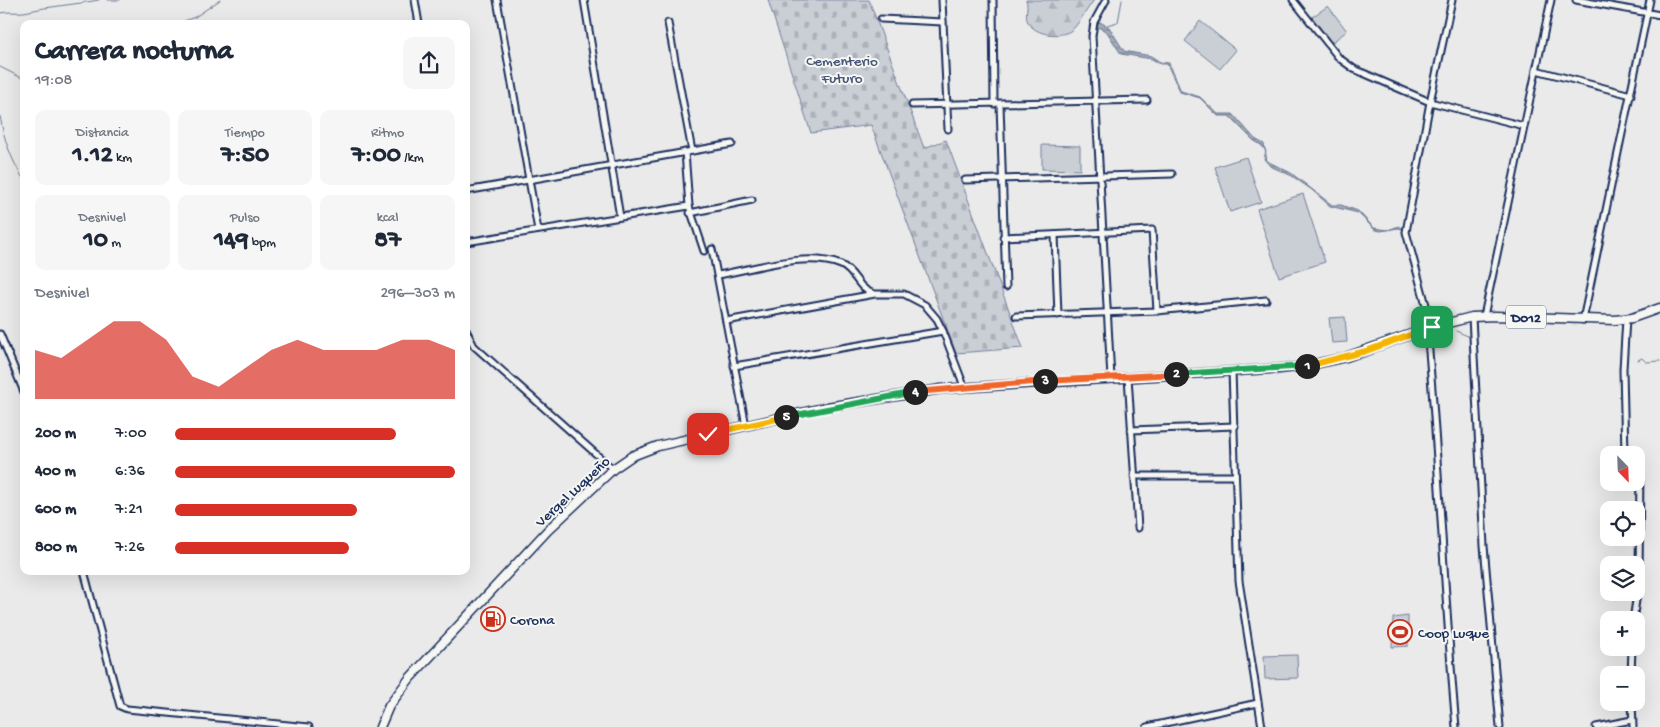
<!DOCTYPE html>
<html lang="es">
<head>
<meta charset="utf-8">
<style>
	:root { --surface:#fff; --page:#f6f6f7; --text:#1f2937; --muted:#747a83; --accent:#d93025 }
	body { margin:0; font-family:"Gochi Hand",sans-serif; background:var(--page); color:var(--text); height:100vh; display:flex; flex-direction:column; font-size:19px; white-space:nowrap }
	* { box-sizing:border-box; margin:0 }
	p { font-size:16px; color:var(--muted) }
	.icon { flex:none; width:28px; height:28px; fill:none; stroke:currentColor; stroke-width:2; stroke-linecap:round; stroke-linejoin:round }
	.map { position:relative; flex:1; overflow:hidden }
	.panel { position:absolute; left:20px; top:20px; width:450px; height:555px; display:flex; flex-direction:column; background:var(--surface); border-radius:10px; box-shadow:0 5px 20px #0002 }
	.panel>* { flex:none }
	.needle { width:32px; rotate:157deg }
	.tools { position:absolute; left:1600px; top:446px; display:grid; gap:10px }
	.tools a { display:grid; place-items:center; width:45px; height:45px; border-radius:10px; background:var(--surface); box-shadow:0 5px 20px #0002; font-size:25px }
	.pin { position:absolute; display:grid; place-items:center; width:42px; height:42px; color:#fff; margin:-21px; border-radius:10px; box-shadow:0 2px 8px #0006 }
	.km { position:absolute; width:25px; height:25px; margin:-12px; border-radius:50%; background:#222; color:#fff; font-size:14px; line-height:25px; text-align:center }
	.round { display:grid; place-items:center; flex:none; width:52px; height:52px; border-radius:10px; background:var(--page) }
	.overview { display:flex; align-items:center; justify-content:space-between; height:85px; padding:0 15px }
	h1 { font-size:28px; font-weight:700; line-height:38px }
	.metrics { display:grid; grid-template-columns:repeat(3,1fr); gap:8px; height:85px; padding:5px 15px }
	.metrics div { display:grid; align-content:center; border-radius:10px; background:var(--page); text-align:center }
	.metrics b { font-size:25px; font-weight:700 }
	.metrics small { font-size:14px; font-weight:400 }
	.metrics p { font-size:14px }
	.chart { height:140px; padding:10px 15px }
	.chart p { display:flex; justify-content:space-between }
	.chart svg { width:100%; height:90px; margin-top:5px; fill:var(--accent); opacity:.7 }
	ul { padding:0 15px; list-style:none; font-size:16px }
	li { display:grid; grid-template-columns:80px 60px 1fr; align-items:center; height:38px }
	li i { height:12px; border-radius:6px; background:var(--accent) }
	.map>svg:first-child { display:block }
</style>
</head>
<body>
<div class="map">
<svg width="1660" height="727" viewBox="0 0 1660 727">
	<defs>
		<pattern id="forest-firs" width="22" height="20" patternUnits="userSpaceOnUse" patternTransform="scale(1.25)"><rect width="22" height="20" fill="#caced5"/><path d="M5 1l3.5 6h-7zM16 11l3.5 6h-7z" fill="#adb1b9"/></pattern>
		<pattern id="cemetery-stones" width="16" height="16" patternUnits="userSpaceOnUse" patternTransform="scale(1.25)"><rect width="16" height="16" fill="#caced5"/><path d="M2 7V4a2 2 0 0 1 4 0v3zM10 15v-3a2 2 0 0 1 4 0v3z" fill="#adb1b9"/></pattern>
		<pattern id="water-rules" width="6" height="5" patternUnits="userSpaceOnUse" patternTransform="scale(1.25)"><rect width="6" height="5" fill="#a2aaba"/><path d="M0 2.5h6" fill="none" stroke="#838b9a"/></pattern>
	</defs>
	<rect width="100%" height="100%" fill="#e9eae9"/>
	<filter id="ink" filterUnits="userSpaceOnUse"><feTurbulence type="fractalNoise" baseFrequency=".02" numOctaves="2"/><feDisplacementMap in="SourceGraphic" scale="10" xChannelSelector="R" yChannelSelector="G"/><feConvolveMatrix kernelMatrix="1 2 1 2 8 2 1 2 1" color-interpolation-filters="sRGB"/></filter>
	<g filter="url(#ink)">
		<path fill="url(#forest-firs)" stroke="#727e9a" d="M1026 0H1094C1087 9 1081 20 1074 28 1064 39 1035 36 1028 22 1024 15 1029 7 1026 0Z"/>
		<polygon fill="url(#cemetery-stones)" stroke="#727e9a" points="768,0 869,0 924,148 946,140 1023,348 956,353 871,125 811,133"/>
		<g fill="#caced5" stroke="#727e9a">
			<polygon points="1328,6 1347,31 1331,43 1312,17"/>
			<polygon points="1200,21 1236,50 1220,69 1185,41"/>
			<polygon points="1042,145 1080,146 1080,170 1042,169"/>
			<polygon points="1246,157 1261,202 1230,212 1215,167"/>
			<polygon points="1303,194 1325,262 1279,277 1257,209"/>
			<polygon points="1345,317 1347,342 1332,343 1329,318"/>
			<polygon points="1408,616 1408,646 1392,647 1393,618"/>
			<polygon points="1297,655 1298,678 1265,679 1264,656"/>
		</g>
		<polygon fill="url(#water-rules)" stroke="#6c7995" points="1100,22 1109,27 1124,51 1151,56 1160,62 1169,63 1181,91 1200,97 1218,114 1233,114 1255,139 1264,144 1267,161 1291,173 1332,205 1341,205 1358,211 1374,228 1388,230 1399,226 1403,229 1398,228 1381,231 1375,230 1358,213 1330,206 1312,190 1292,176 1270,166 1264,159 1266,151 1261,145 1253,140 1229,116 1218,116 1200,98 1180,92 1167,64 1160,64 1152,59 1121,54 1107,32 1096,26 1097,23"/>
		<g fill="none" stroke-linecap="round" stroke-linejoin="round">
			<g stroke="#6c7995" stroke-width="1">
				<polyline points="108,0 120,0"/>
				<path d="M0 13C8 11 16 13 24 12 49 6 74 5 99 0"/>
				<polyline points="176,24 195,17 220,0"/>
				<polyline points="1107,25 1118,22 1122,0"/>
				<polyline points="0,67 24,79"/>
				<path d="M0 116C4 140 11 159 24 180"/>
				<polyline points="1456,331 1470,337"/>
				<polyline points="1359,359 1374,354"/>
				<polyline points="1313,360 1323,357"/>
				<polyline points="1638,360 1642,358 1646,362 1660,361"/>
				<polyline points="1276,375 1294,372"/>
			</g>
			<defs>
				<g id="street">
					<polyline points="415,0 419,24"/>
					<polyline points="497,0 538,230"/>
					<polyline points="584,0 620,217"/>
					<polyline points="942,0 948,129"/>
					<polyline points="993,0 994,104"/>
					<polyline points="1106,0 1094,22 1092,36 1111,378"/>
					<polyline points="1293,0 1339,58 1354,69 1430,102 1524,126"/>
					<polyline points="1576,0 1660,15"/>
					<polyline points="881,19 943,22"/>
					<polyline points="668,23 692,151"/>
					<polyline points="1536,70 1631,95"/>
					<polyline points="1000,104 1006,287"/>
					<polyline points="912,105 1147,100"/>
					<polyline points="685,152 689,206 704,251"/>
					<polyline points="965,180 1172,174"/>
					<polyline points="466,191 732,144"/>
					<polyline points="690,213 752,200"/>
					<polyline points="1055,235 1058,315"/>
					<polyline points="1003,237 1152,230 1157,311"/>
					<polyline points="466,242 689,206"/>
					<polyline points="712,249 746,426"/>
					<path d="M718 275C753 269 807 251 841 265 855 271 858 289 872 293"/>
					<polyline points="1016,316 1157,311 1266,300"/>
					<polyline points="1484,316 1551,0"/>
					<polyline points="1472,317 1484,546 1500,727"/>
					<polyline points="1583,320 1650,0"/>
					<polyline points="726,321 875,294 904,294 925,305 937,319 943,331 964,386"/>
					<polyline points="1432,327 1406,232 1430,102 1452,0"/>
					<path d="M1427 328C1439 461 1444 594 1456 727"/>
					<polyline points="466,330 474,346 613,469"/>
					<polyline points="0,334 24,392"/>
					<polyline points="734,366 943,331"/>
					<polyline points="1232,371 1239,581 1262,727"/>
					<polyline points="1128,377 1138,528"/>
					<polyline points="1131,430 1235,426"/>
					<polyline points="1625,455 1623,369 1626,319"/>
					<polyline points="1134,476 1235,476"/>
					<polyline points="84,571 120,706 127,709 309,727"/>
					<polyline points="1633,620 1639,581 1640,464 1636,464"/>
					<polyline points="1631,675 1632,648"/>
					<polyline points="1632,702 1633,727"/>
					<polyline points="1147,727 1258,703"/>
					<polyline points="1596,727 1632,720"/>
				</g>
				<polyline id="primary" points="380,727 389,706 410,678 548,530 613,469 632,456 658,446 827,407 941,389 1302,367 1346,357 1432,327 1472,317 1495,316 1615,320 1632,318 1660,308"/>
			</defs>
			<use href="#street" stroke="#1b2f5e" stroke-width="9"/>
			<use href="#primary" stroke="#1b2f5e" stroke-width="11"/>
			<use href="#street" stroke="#f6f6f2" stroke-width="5"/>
			<use href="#primary" stroke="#f6f6f2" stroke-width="8"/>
		</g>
	</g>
	<g fill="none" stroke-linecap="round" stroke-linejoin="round" filter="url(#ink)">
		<defs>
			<polyline id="split-1" points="1307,366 1366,351 1432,327"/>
			<polyline id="split-2" points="1176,374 1307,366"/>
			<polyline id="split-3" points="1045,381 1176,374"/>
			<polyline id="split-4" points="915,392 1045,381"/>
			<polyline id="split-5" points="786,417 915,392"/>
			<polyline id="split-6" points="708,434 786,417"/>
		</defs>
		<use href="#split-1" stroke="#fff" stroke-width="10"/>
		<use href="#split-2" stroke="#fff" stroke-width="10"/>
		<use href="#split-3" stroke="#fff" stroke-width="10"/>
		<use href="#split-4" stroke="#fff" stroke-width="10"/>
		<use href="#split-5" stroke="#fff" stroke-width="10"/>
		<use href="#split-6" stroke="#fff" stroke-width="10"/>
		<use href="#split-1" stroke="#f5b400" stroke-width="6"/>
		<use href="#split-2" stroke="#22a559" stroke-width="6"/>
		<use href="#split-3" stroke="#f0652b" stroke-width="6"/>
		<use href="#split-4" stroke="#f0652b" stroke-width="6"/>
		<use href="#split-5" stroke="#22a559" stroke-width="6"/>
		<use href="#split-6" stroke="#f5b400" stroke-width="6"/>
	</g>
	<defs>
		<symbol id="fuel-ring" viewBox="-11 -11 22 22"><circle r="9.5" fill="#f6f6f2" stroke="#c8321e" stroke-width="1.5"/><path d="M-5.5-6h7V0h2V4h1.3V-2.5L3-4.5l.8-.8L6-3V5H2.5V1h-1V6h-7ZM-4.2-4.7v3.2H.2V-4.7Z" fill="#c8321e"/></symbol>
		<symbol id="stadium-ring" viewBox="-11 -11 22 22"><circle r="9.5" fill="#f6f6f2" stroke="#c8321e" stroke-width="1.5"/><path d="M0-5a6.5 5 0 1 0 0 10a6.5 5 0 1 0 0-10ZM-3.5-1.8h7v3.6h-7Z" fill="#c8321e"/></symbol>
	</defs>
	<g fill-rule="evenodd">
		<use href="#fuel-ring" x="479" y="605" width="28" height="28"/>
		<use href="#stadium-ring" x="1386" y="618" width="28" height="28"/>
	</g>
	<g text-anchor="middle" stroke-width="4" stroke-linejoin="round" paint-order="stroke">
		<rect fill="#f6f6f2" stroke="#5d6b8a" stroke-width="1" x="1506" y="305.5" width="40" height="23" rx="4"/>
		<g font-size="14" font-weight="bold" fill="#1b2f5e">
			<text x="1526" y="322">D012</text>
		</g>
		<g font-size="15" fill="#47577c" stroke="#f6f6f2">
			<text x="842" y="65">Cementerio<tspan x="842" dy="17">Futuro</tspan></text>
		</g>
		<g font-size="15" fill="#1b2f5e" stroke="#f6f6f2">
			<text transform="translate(572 491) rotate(-43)" y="5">Vergel Luqueño</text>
		</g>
		<g font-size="15" fill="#1b2f5e" stroke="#f6f6f2" text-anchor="start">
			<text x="510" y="624">Corona</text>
			<text x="1418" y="637">Coop Luque</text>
		</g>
	</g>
</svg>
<div class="tools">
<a><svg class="needle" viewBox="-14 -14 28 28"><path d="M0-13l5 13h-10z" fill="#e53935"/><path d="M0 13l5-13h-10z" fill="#747a83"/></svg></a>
<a><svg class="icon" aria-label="locate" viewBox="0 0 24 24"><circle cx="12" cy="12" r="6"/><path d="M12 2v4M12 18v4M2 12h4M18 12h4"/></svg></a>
<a><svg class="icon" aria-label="layers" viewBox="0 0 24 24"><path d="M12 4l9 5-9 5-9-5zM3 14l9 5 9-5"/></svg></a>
<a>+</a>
<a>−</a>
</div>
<div class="pin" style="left:1432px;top:327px;background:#1e9e55"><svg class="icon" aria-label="arrive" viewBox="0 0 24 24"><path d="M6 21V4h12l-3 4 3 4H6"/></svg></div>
<div class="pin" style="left:708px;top:434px;background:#d93025"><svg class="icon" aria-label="check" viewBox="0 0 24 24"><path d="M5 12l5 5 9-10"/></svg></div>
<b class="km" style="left:1307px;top:366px">1</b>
<b class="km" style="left:1176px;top:374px">2</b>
<b class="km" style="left:1045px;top:381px">3</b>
<b class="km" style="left:915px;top:392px">4</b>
<b class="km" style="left:786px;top:417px">5</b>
<section class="panel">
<div class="overview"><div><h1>Carrera nocturna</h1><p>19:08</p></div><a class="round"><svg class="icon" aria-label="share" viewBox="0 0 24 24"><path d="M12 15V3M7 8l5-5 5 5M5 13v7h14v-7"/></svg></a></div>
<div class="metrics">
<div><p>Distancia</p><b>1.12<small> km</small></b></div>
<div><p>Tiempo</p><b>7:50</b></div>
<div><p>Ritmo</p><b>7:00<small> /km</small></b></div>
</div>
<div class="metrics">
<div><p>Desnivel</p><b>10<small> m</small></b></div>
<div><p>Pulso</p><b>149<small> bpm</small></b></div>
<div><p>kcal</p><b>87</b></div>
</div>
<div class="chart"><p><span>Desnivel</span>296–303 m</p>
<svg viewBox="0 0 160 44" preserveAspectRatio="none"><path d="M0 44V20L10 24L20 15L30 6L40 6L50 15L60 33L70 38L80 29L90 20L100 15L110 20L120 20L130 20L140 15L150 15L160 20V44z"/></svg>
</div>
<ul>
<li><b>200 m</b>7:00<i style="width:79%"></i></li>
<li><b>400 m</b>6:36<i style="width:100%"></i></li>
<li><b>600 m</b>7:21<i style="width:65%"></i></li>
<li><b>800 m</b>7:26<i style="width:62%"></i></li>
</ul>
</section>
</div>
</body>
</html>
